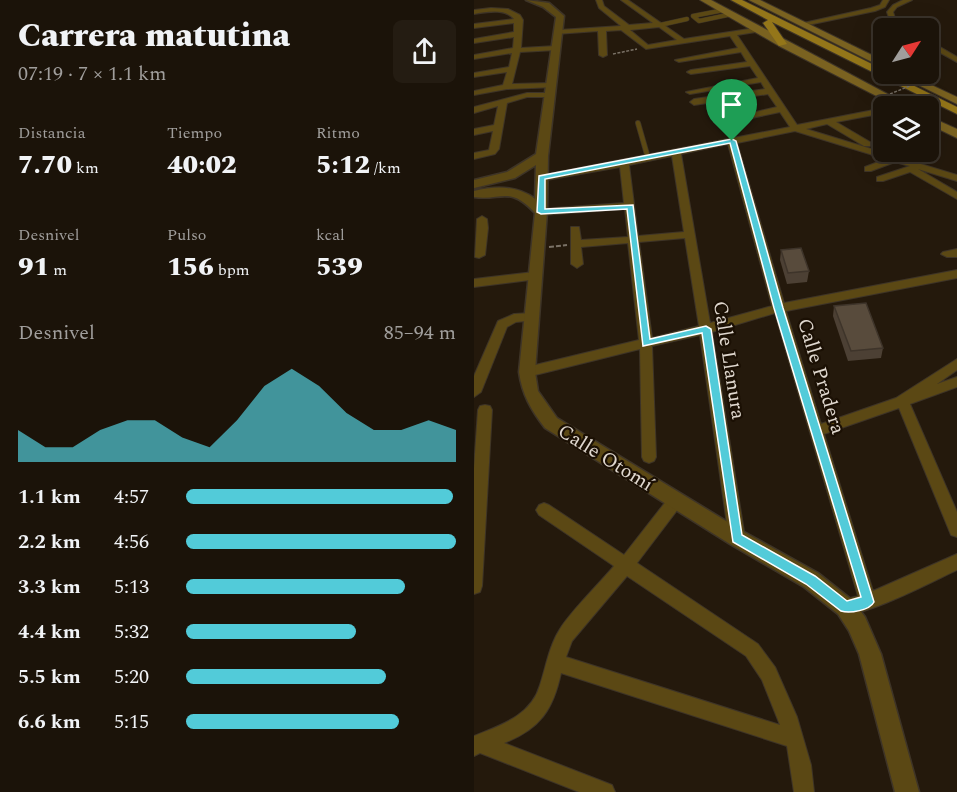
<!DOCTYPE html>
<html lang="es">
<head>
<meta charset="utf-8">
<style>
	:root { --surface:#1b1309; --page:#241c12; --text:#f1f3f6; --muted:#a09e9c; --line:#39322a; --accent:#52cbd9 }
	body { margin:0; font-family:Spectral,serif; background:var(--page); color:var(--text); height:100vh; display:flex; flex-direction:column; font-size:22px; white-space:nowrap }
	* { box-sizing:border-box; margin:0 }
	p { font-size:20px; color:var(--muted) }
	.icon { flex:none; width:33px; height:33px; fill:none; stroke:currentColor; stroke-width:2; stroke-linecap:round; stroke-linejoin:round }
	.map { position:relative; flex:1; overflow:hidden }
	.panel { display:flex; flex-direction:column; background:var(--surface); width:474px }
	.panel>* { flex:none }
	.needle { width:39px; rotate:54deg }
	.controls { position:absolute; left:399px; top:18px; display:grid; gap:12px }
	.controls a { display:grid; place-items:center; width:66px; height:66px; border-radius:9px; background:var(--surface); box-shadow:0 6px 24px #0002,0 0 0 2px var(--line); font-size:30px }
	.pin { position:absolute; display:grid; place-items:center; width:51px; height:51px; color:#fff; margin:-62px -26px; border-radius:50% 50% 50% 0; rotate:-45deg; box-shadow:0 0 6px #0007 }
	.pin .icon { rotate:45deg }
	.round { display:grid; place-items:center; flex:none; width:63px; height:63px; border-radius:9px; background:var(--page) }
	.headline { display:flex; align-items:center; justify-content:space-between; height:102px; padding:0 18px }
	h1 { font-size:33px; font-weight:800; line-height:45px }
	.stats { display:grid; grid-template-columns:repeat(3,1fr); gap:9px; height:102px; padding:6px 18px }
	.stats div { display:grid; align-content:center }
	.stats b { font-size:26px; font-weight:800 }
	.stats small { font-size:16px; font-weight:400 }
	.stats p { font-size:16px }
	.chart { height:168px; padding:12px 18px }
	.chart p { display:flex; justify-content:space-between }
	.chart svg { width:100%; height:108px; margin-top:6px; fill:var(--accent); opacity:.7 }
	ul { padding:0 18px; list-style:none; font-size:20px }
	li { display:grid; grid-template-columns:96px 72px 1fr; align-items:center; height:45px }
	li i { height:15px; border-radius:8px; background:var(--accent) }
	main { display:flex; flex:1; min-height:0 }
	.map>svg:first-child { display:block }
</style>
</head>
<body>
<main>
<section class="panel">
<div class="headline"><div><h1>Carrera matutina</h1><p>07:19 · 7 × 1.1 km</p></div><a class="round"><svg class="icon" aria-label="share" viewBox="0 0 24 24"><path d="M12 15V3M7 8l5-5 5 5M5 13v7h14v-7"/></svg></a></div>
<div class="stats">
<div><p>Distancia</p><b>7.70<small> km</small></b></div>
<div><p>Tiempo</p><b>40:02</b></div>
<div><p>Ritmo</p><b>5:12<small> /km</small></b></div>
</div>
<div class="stats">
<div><p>Desnivel</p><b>91<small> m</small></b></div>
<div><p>Pulso</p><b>156<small> bpm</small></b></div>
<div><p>kcal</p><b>539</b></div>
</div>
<div class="chart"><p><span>Desnivel</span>85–94 m</p>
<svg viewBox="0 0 160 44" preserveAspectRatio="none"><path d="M0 44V31L10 38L20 38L30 31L40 27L50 27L60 34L70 38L80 27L90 13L100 6L110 13L120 24L130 31L140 31L150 27L160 31V44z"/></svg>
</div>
<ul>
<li><b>1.1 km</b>4:57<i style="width:99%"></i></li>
<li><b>2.2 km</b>4:56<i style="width:100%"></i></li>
<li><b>3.3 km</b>5:13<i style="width:81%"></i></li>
<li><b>4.4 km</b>5:32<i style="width:63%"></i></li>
<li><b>5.5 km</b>5:20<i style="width:74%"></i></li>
<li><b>6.6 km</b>5:15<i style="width:79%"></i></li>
</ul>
</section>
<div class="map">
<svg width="483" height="792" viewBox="0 0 483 792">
	<rect width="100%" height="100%" fill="#24190c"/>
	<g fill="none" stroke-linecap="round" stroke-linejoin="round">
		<defs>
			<g id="service-far1">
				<polyline points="250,10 219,16 225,21 258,14"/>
				<polyline points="186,25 213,19"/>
			</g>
			<polyline id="service" points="164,123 174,158"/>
			<g id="minor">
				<path d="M122 0H128L130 6 155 25 179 23 147 0H154L210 39 288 27V31L263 35 323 125 410 108V113L362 122 396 142V146H390L353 124 332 129 483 175V181L444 169 483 192V199L436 172 409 181H403V177L436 166 421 162 397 171H391V167L412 159 321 131 263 143 310 303 483 270V278L312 311 347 424 422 398 483 359V370L463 384 483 377V387L436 404 483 512V537L477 535 475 530 425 408 350 434 399 591 483 554V570C461 580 385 621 365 613L362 607 365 601 384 596 301 313 238 332 271 538 269 543 263 545 257 543 255 538 226 335 178 346 182 457 180 461 175 463 170 461 168 457 166 349 53 377 48 375 46 372 53 367 165 340 154 243 107 247 109 264 103 268 97 264V227H105L107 240 154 237 151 209 67 215 62 212 67 209 150 203 146 167 67 181 62 178 64 176 316 127 306 112 244 125 240 122 303 107 294 94 220 105 216 102 220 99 291 89 287 82 216 94 212 92 284 78 276 66 217 74 213 72 217 70 273 62 267 52 205 62 201 60 264 48 256 36 172 49 147 30 132 31 133 55 129 57 125 55 124 31 82 34V30H85L147 26 125 8ZM185 27 203 40 174 45 156 30ZM254 144 298 306 236 323 207 154ZM198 156 210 232 164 236 155 165ZM211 238 225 326 178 338 165 242Z"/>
				<polygon points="409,0 415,0 411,7 401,11 329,26 325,24 397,8 406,5"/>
				<path d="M429 0H438L423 7 419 12 421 18 435 28C424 28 416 23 413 12L419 5Z"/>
				<path d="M17 8 34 9 46 15 49 20 47 48 82 46 86 48 82 50 46 52 38 84 78 83H81V87L33 89 0 95V91L29 85 33 72 0 77V73L35 67 38 53 0 59V55L39 48 40 37 0 43V39L40 32V23L0 28V24L40 19C31 8 13 12 0 14V10Z"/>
				<polygon points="454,40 483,57 483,62 454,46"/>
				<polygon points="53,93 76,93 80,95 76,97 53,97 33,103 25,149 21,154 0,159 0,153 15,150 19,131 0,135 0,129 20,125 24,106 0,113 0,107"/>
				<polygon points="8,216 13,219 14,228 11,255 5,258 1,257 3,219"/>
				<polygon points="483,249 483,257 473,257 467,254 469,252"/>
				<polygon points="60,272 64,273 64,279 0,287 0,279"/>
				<polygon points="58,313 64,317 62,320 42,322 33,327 7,392 0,397 0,376 24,321 40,314"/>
				<polygon points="11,405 16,406 18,410 8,586 6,592 0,594 0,468 4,410 6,406"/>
				<path d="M202 493 207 495 210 500 207 505 163 563 284 644 301 667 323 717 337 765 340 792H320L313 746 87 673C79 710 66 729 30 743L138 785 141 792H105L6 753 0 756V736C27 725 57 716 66 685 72 667 75 646 86 629 98 610 125 584 140 566L65 515 62 510 65 505 70 503 75 505 150 555 197 495ZM153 576 272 656 288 680 306 725 92 657 98 641Z"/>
			</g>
			<path id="tertiary" d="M52 0 75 3 90 16 74 156 73 212 61 372 64 391 83 418 270 532 344 573 378 600 391 617 407 654 445 792H421L385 654 375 631 364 614 330 587 256 544 71 428C57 410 48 394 45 372L61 213C35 185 28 201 0 197V191C21 186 43 185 61 199L62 165 41 178 0 188V180L33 172 62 154 82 17 69 7Z"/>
			<g id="secondary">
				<polygon points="226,0 237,0 436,106 422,106 305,46"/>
				<polygon points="275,0 286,0 410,61 410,68"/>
				<polygon points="422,74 434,74 483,97 483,104"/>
				<polygon points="454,116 483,129 483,138 454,124"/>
			</g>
			<polygon id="primary" points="257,0 268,0 410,70 410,74 416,74 483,107 483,114 298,22 313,44 305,46 289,23 294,20"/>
		</defs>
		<use href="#service-far1" stroke="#3e3427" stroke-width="5"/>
		<use href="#service" stroke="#3e3427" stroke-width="6"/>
		<use href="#minor" stroke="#3e3427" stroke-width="2"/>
		<use href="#tertiary" stroke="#3e3427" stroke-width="3"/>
		<use href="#secondary" stroke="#3e3427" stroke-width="2"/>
		<use href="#primary" stroke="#3e3427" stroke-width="2"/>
		<polyline stroke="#7a7166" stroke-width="1.5" stroke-dasharray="3 1.5" stroke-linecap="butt" points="139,54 163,49"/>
		<polyline stroke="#7a7166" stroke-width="2" stroke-dasharray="5 2" stroke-linecap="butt" points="75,247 93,245"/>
		<use href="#service-far1" stroke="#5b4814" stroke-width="4"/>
		<use href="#service" stroke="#5b4814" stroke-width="4.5"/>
		<use href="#minor" fill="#5b4814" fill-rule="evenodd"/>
		<use href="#tertiary" fill="#5b4814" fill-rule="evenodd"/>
		<use href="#secondary" fill="#7a6220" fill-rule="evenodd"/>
		<use href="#primary" fill="#947619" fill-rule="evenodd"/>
		<polyline stroke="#7a7166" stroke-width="1.5" stroke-dasharray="3 1.5" stroke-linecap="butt" points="416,94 438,85"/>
	</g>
	<g fill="#4c4034">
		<polygon points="307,250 335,271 333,282 313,284 306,260"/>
		<polygon points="360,306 409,348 407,358 374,361 359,316"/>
	</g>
	<g fill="#584b3c" stroke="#3e342a" stroke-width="1.5">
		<polygon points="327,248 335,271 314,273 307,250"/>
		<polygon points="392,303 409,348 377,351 360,306"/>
	</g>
	<path fill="#52cbd9" stroke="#fff" stroke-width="1.5" fill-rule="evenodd" d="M258 139 262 141 309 308 400 602C396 610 376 614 367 611L332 584 259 542 228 333 169 346 153 209 67 214 63 212 65 176ZM256 143 300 308 387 597 373 601 341 576 268 535 237 329 232 326 176 339 159 205 71 209V179Z"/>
	<g text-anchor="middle" stroke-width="4.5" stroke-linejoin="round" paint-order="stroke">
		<g font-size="20" fill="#e0d8cf" stroke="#1b1004">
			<text transform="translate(256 360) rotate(81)" y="7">Calle Llanura</text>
			<text transform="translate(348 376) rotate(73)" y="7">Calle Pradera</text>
			<text transform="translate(132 457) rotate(32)" y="7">Calle Otomí</text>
		</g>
	</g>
</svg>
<div class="controls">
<a><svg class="needle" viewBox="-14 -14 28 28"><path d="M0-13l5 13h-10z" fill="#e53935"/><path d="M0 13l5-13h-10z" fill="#a09e9c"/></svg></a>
<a><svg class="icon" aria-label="layers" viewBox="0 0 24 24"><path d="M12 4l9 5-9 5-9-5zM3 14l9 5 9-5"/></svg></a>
</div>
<div class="pin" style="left:258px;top:141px;background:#1e9e55"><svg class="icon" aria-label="arrive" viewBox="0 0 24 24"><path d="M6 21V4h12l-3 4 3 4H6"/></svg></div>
</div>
</main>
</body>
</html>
